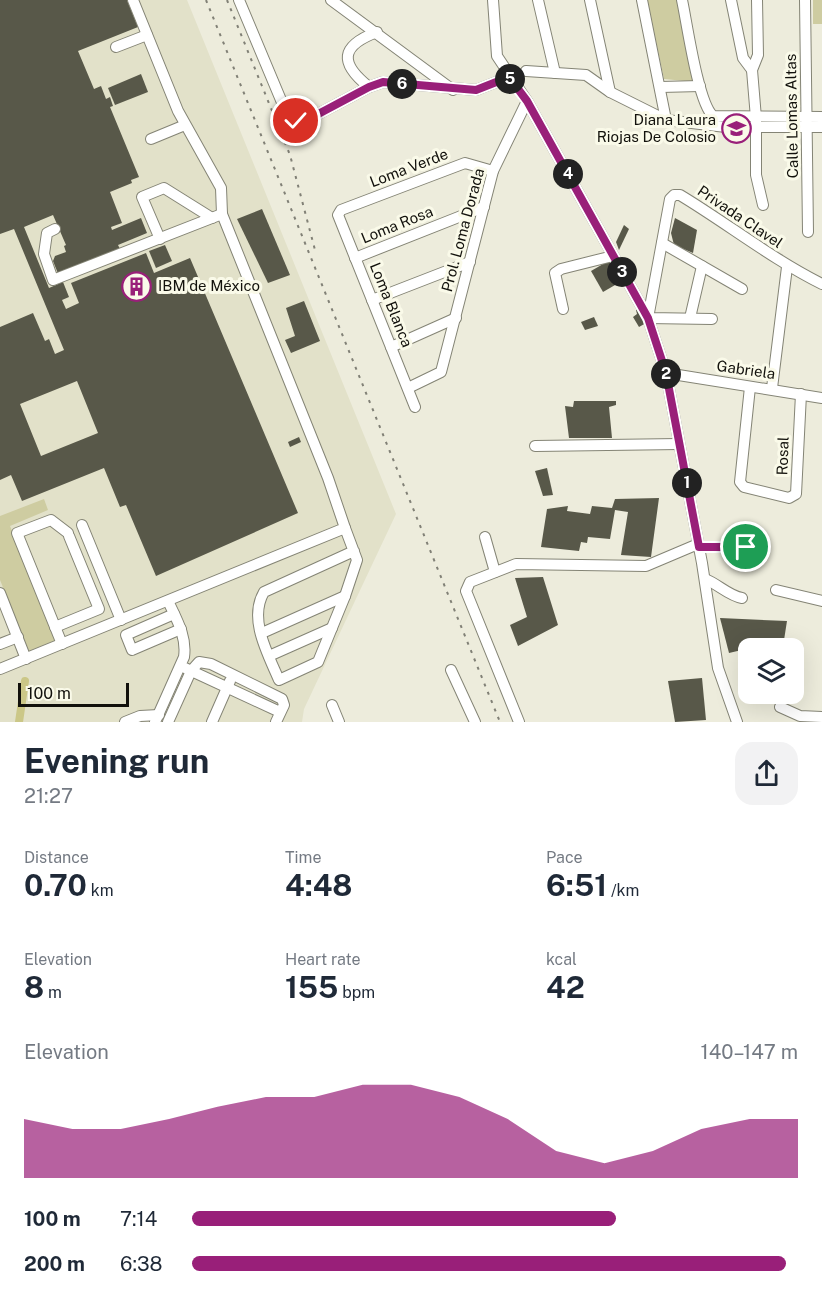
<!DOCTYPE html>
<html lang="en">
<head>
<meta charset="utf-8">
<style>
	:root { --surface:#fff; --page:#f2f2f3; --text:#1f2937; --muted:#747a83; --accent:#991f79 }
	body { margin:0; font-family:"Public Sans",sans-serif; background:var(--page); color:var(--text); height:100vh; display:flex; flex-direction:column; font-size:22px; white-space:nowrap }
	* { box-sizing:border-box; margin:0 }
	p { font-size:20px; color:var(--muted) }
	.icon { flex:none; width:33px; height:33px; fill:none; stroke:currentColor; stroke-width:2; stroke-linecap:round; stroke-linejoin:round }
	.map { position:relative; height:722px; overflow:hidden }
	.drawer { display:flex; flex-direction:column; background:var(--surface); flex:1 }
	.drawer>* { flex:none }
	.buttons { position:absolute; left:738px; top:638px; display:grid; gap:12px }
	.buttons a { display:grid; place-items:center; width:66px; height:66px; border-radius:12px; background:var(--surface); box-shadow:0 6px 24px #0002; font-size:30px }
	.scale { position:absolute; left:18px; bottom:15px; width:111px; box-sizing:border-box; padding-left:6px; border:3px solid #12110c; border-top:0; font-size:16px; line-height:21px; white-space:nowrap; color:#12110c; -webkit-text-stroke:4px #fafae9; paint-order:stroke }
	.pin { position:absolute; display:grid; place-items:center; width:51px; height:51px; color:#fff; margin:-26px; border:3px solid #fff; border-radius:50%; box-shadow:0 2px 6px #0007 }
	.km { position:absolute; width:30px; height:30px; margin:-15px; border-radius:50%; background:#222; color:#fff; font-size:16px; line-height:30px; text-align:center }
	.round { display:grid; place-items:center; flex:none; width:63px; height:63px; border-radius:18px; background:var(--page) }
	.head { display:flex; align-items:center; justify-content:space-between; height:102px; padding:0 24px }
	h1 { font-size:33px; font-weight:700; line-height:45px }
	.stats { display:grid; grid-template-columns:repeat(3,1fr); gap:9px; height:102px; padding:6px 24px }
	.stats div { display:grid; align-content:center }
	.stats b { font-size:30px; font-weight:700 }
	.stats small { font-size:16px; font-weight:400 }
	.stats p { font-size:16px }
	.chart { height:168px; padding:12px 24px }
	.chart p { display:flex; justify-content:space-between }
	.chart svg { width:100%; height:108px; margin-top:6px; fill:var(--accent); opacity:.7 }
	ul { padding:0 24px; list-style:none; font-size:20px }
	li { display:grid; grid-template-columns:96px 72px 1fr; align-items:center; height:45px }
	li i { height:15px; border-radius:8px; background:var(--accent) }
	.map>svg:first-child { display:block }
</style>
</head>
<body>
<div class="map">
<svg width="822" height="722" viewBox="0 0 822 722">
	<rect width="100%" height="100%" fill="#edecdc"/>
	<polygon fill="#e2e1c9" points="0,0 187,0 396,514 304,709 302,722 0,722"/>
	<g fill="#cecca1">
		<polygon points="647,0 678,0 695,82 664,79"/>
		<rect x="813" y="0" width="9" height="24"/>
		<polygon points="44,499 48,510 10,526 56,640 29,651 0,580 0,516"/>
	</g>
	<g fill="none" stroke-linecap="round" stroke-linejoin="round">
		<polyline stroke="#cbc787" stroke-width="8" points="19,722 25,681"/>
	</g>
	<g fill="#585849" fill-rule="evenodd">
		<path d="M0 0H127L138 27 78 51 94 89 101 86 106 99 110 97 113 106 110 107 139 177 131 180 132 183 110 192 122 223 111 227 112 230 141 218 147 233 118 245 121 251 59 276 53 261 55 256 66 252 64 246 66 245 53 215 24 227 49 288 63 282 69 297 62 300 66 309 79 303 71 283 146 253 154 273 190 258 298 513 156 576 126 505 120 507 104 468 22 501 11 475 0 480V327L33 313 45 341 49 339 55 354 64 350 14 229 0 234ZM77 381 98 433 41 456 20 404Z"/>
		<polygon points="141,74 148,92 115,105 108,88"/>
		<polygon points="262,209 290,275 268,283 237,219"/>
		<polygon points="675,218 697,230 693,253 674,245 671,233"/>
		<polygon points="624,225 629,229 619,250 616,242"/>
		<polygon points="165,245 172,261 156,268 149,251"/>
		<polygon points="610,260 622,281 603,292 591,271"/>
		<polygon points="304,301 320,341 291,353 285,340 295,336 286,308"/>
		<polygon points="636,310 638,310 646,323 639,327 633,317 637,314"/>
		<polygon points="594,317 598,326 585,330 581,322"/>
		<polygon points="574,401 616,401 616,405 609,407 612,438 569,438 565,406 573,407"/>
		<polygon points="299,437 301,442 290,447 288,442"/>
		<polygon points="547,468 553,495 543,496 535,471"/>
		<polygon points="659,498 651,557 621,555 628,512 615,510 610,539 588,537 587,543 581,542 579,551 541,547 547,509 568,506 567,511 590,514 592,506 612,508 615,499"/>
		<polygon points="543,577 558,625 518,646 510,625 527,617 515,578"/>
		<polygon points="720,618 787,621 784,640 729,653"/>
		<polygon points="702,678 706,720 675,722 668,681"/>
	</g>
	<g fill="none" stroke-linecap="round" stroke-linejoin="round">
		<defs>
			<g id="minor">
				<polyline points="239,0 286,112 296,121 307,120 369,87 383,82 476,90 509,77"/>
				<polyline points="331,0 453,90"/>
				<polyline points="493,0 497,56 527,101 648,318 666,373 702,563 718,668 737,722"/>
				<polyline points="538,0 555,73"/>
				<polyline points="590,0 610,92"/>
				<polyline points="642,0 666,120"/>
				<path d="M682 0C687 23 698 103 713 116L822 117"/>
				<polyline points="731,0 743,58 752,70"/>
				<polyline points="757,0 758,55 752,70 756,118 756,175 763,205"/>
				<polyline points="805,0 808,232"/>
				<polyline points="116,47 147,35"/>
				<polyline points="526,71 586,75 610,92 666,120 726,127 822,127"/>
				<path d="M369 87C339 63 340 46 377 32"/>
				<polyline points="661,87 700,86"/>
				<polyline points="151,139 185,125"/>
				<polyline points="55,229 47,233 44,254 53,280 222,214"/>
				<polyline points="160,239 142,197 164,188 212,218"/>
				<polyline points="662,243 742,289"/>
				<polyline points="355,258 484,207"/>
				<polyline points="372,300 470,262"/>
				<polyline points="563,309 555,273 561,269 613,256"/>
				<polyline points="690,318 702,266"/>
				<path d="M712 319 648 318 670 199 674 195H680C728 224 772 259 822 284"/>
				<polyline points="391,347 456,318"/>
				<polyline points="666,373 822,398"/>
				<polyline points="750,387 740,482 744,487 789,498 796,494 801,394"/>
				<polyline points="408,388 441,372 493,171 527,101"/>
				<polyline points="772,388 787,267"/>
				<polyline points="415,407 338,215 341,210 465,163 493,171"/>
				<polyline points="535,446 679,444"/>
				<polyline points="82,525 121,620"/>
				<path d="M345 528 357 560 345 596 318 662 279 680C268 654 248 619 264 592L354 551"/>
				<polyline points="485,537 495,572"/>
				<polyline points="699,547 746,547"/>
				<path d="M705 579C718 584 729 596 742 598"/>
				<polyline points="776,590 822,601"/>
				<polyline points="0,593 26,659"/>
				<polyline points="174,614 126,635 132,650 181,629"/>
				<polyline points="55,627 99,609 69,536"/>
				<polyline points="262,633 345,596"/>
				<polyline points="0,644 18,637"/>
				<polyline points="62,644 17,533 51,520 68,533"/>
				<polyline points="269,656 332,628"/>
				<polyline points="185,668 280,712"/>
				<polyline points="0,669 345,528 328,478 222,214 221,188 178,111 133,0"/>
				<polyline points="451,670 475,722"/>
				<polyline points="332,705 339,722"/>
				<polyline points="780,707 800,716 822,717"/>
				<polyline points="125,722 140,716 159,715"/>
				<path d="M155 722 184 657C187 637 177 620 168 601"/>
				<polyline points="168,722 191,671 199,662 211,664 282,699 284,705 276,722"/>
				<polyline points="212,722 230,681"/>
				<polyline points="519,722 466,591 470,582 516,564 646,566 698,544"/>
			</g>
		</defs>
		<use href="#minor" stroke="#848475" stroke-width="12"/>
		<use href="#minor" stroke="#fff" stroke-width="10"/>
		<g stroke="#818076" stroke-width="2" stroke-dasharray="3 6" stroke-linecap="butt">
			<polyline points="206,0 500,722"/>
			<polyline points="227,0 290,155 315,250"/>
		</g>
	</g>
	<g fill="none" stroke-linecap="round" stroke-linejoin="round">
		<defs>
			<polyline id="route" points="296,121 307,120 369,87 383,82 476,90 509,77 527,101 648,318 666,373 699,547 746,547"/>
		</defs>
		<use href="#route" stroke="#fff" stroke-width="12"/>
		<use href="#route" stroke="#991f79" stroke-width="8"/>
	</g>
	<defs>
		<symbol id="school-ring" viewBox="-11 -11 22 22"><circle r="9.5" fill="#fafae9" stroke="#991f79" stroke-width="1.5"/><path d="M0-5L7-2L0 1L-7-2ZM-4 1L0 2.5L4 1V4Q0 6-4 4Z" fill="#991f79"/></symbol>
		<symbol id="building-ring" viewBox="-11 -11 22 22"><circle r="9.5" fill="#fafae9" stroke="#991f79" stroke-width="1.5"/><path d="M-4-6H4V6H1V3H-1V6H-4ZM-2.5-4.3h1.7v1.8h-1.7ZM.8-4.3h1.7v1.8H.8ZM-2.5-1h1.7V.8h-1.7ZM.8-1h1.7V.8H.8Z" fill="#991f79"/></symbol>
	</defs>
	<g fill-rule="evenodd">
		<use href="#school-ring" x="720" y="112" width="33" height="33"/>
		<use href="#building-ring" x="120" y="270" width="33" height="33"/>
	</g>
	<g text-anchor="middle" stroke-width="6" stroke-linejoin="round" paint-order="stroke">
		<g font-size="15" fill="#12110c" stroke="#fafae9">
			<text transform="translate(792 116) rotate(-91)" y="5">Calle Lomas Altas</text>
			<text transform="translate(409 168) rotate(-21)" y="5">Loma Verde</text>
			<text transform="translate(740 217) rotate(34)" y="5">Privada Clavel</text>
			<text transform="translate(397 225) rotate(-22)" y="5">Loma Rosa</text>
			<text transform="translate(463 230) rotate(-75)" y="5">Prol. Loma Dorada</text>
			<text transform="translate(391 305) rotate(68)" y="5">Loma Blanca</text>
			<text transform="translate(746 370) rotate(8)" y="5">Gabriela</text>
			<text transform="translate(783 456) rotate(-88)" y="5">Rosal</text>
		</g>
		<g font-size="15" fill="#12110c" stroke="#fafae9" text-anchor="end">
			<text x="716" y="125">Diana Laura<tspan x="716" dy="17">Riojas De Colosio</tspan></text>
			<text x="158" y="291" text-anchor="start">IBM de México</text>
		</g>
	</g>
</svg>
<div class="buttons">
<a><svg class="icon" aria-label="layers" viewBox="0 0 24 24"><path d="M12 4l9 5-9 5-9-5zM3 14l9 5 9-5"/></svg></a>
</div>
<div class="scale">100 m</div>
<div class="pin" style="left:746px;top:547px;background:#1e9e55"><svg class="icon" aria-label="arrive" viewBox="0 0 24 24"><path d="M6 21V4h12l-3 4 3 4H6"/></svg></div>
<div class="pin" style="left:296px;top:121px;background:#d93025"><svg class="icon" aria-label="check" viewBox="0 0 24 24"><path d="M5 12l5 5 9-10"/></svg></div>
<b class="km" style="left:687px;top:483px">1</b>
<b class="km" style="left:666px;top:374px">2</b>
<b class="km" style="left:622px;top:272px">3</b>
<b class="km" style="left:568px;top:174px">4</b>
<b class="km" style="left:510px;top:79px">5</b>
<b class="km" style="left:402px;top:84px">6</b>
</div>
<section class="drawer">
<div class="head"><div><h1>Evening run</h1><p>21:27</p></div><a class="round"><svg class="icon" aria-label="share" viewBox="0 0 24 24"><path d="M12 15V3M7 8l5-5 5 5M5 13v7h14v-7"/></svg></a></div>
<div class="stats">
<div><p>Distance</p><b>0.70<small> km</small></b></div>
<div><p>Time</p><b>4:48</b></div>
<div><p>Pace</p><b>6:51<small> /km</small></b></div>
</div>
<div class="stats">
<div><p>Elevation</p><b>8<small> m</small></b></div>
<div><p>Heart rate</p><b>155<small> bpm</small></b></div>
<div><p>kcal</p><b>42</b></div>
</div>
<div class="chart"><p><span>Elevation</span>140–147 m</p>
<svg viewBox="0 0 160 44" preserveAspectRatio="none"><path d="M0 44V20L10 24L20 24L30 20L40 15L50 11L60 11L70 6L80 6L90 11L100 20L110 33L120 38L130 33L140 24L150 20L160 20V44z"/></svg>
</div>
<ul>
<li><b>100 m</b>7:14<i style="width:70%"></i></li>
<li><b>200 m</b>6:38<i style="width:98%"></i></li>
</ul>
</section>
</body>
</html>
